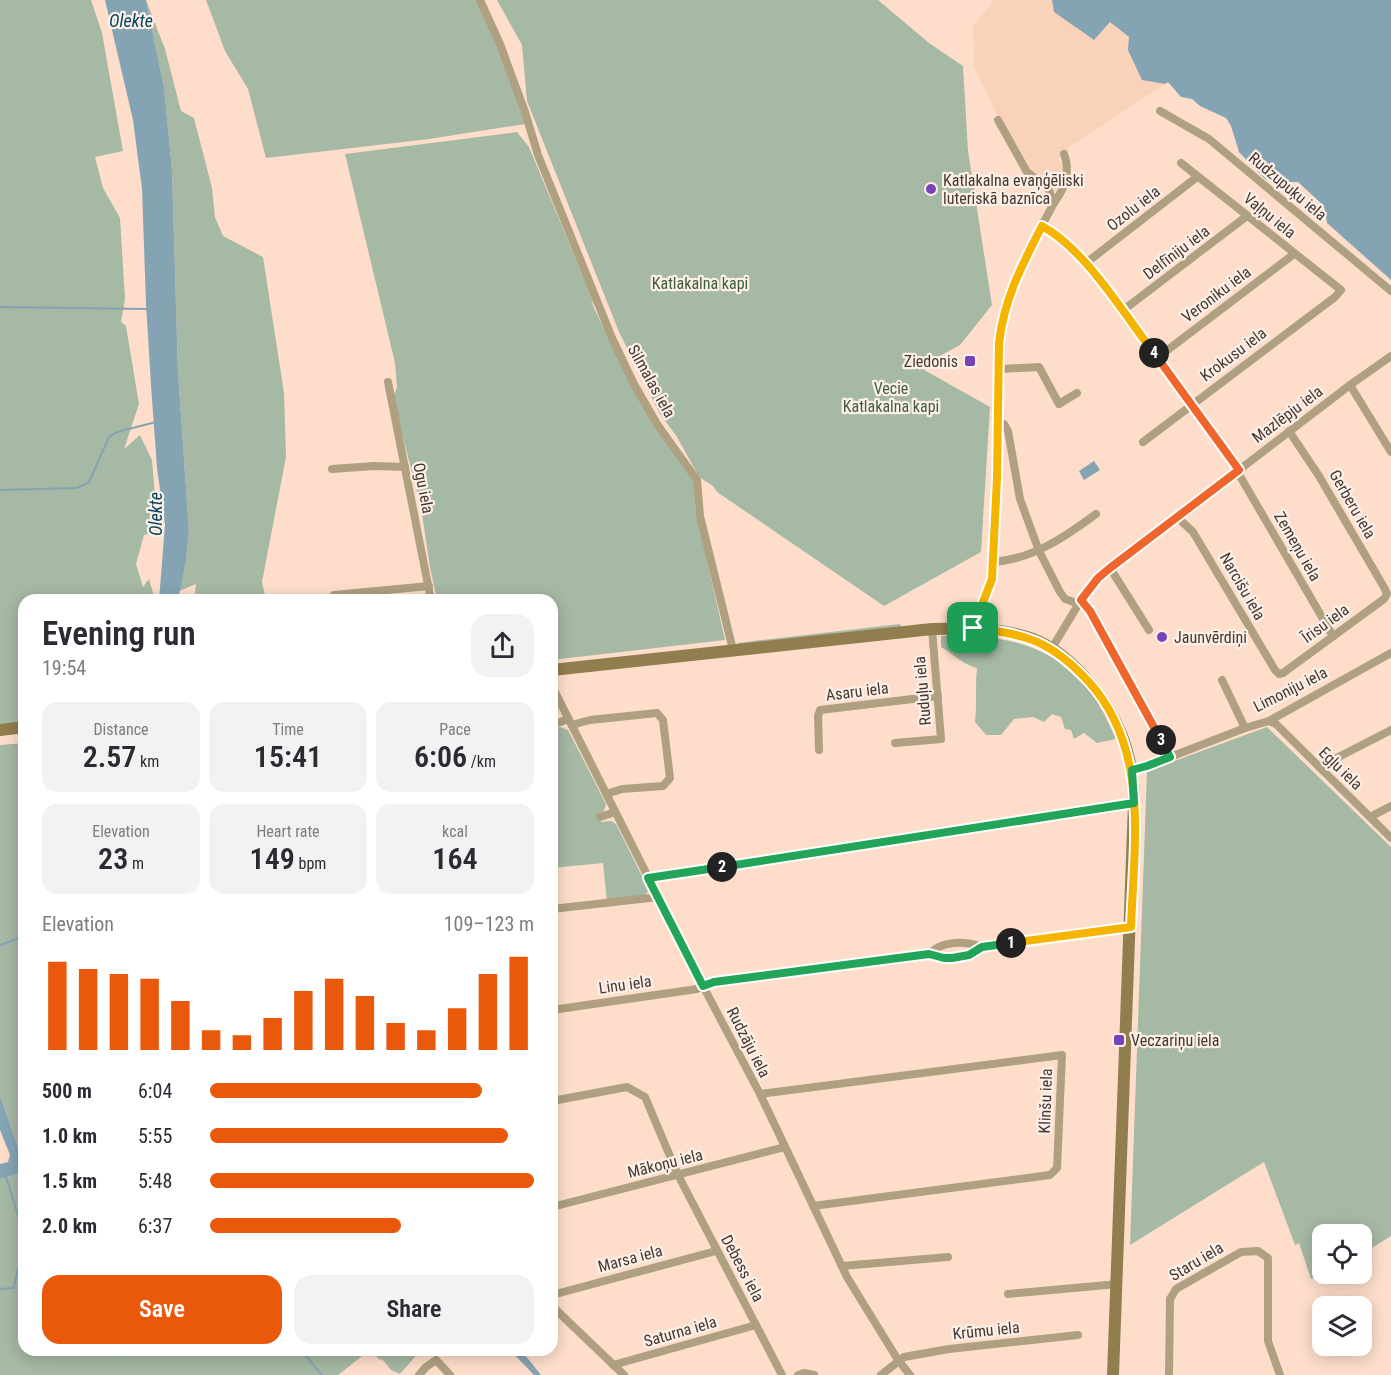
<!DOCTYPE html>
<html lang="en">
<head>
<meta charset="utf-8">
<style>
	:root { --surface:#fff; --page:#f2f2f3; --text:#2b2b33; --muted:#7c7c81; --accent:#ea580c }
	body { margin:0; font-family:"Roboto Condensed",sans-serif; background:var(--page); color:var(--text); height:100vh; display:flex; flex-direction:column; font-size:22px; white-space:nowrap }
	* { box-sizing:border-box; margin:0 }
	p { font-size:20px; color:var(--muted) }
	.icon { flex:none; width:33px; height:33px; fill:none; stroke:currentColor; stroke-width:2; stroke-linecap:round; stroke-linejoin:round }
	.map { position:relative; flex:1; overflow:hidden }
	.sheet { position:absolute; left:18px; top:594px; width:540px; height:762px; display:flex; flex-direction:column; background:var(--surface); border-radius:18px; box-shadow:0 3px 15px #0003 }
	.sheet>* { flex:none }
	.controls { position:absolute; left:1312px; top:1224px; display:grid; gap:12px }
	.controls a { display:grid; place-items:center; width:60px; height:60px; border-radius:12px; background:var(--surface); box-shadow:0 3px 15px #0003; font-size:30px }
	.pin { position:absolute; display:grid; place-items:center; width:51px; height:51px; color:#fff; margin:-26px; border-radius:12px; box-shadow:0 3px 9px #0006 }
	.km { position:absolute; width:30px; height:30px; margin:-15px; border-radius:50%; background:#222; color:#fff; font-size:16px; line-height:30px; text-align:center }
	.round { display:grid; place-items:center; flex:none; width:63px; height:63px; border-radius:18px; background:var(--page) }
	.overview { display:flex; align-items:center; justify-content:space-between; height:102px; padding:0 24px }
	h1 { font-size:33px; font-weight:600; line-height:45px }
	.metrics { display:grid; grid-template-columns:repeat(3,1fr); gap:9px; height:102px; padding:6px 24px }
	.metrics div { display:grid; align-content:center; border-radius:15px; background:var(--page); text-align:center }
	.metrics b { font-size:30px; font-weight:600 }
	.metrics small { font-size:16px; font-weight:400 }
	.metrics p { font-size:16px }
	.chart { height:168px; padding:12px 24px }
	.chart p { display:flex; justify-content:space-between }
	.chart svg { width:100%; height:108px; margin-top:6px; stroke:var(--accent); stroke-width:6 }
	.primary-button { display:flex; gap:12px; margin-top:auto; padding:12px 24px }
	.primary-button a { flex:1; height:69px; border-radius:18px; background:var(--accent); color:#fff; font-size:24px; font-weight:600; line-height:69px; text-align:center }
	.primary-button a+a { background:var(--page); color:var(--text) }
	ul { padding:0 24px; list-style:none; font-size:20px }
	li { display:grid; grid-template-columns:96px 72px 1fr; align-items:center; height:45px }
	li i { height:15px; border-radius:8px; background:var(--accent) }
	.map>svg:first-child { display:block }
</style>
</head>
<body>
<div class="map">
<svg width="1391" height="1375" viewBox="0 0 1391 1375">
	<rect width="100%" height="100%" fill="#fedecb"/>
	<polygon fill="#f9d2ba" points="994,0 1052,0 1054,12 1094,40 1110,22 1129,37 1142,80 1165,84 1069,147 1068,151 1058,158 1064,167 1061,185 1055,192 1050,185 1032,171 1001,117 997,115 974,67 973,26"/>
	<g fill="#a6b9a4">
		<polygon points="0,0 91,0 102,33 123,151 95,157 103,188 120,218 125,299 121,322 126,326 139,404 124,449 140,435 152,460 157,518 155,532 144,535 136,564 143,587 149,579 155,600 24,600 24,723 0,725"/>
		<polygon points="146,0 165,49 181,111 194,118 212,188 215,217 223,236 263,257 284,393 286,457 262,582 266,600 194,600 196,584 179,591 186,561 189,531 178,371 172,170 164,87"/>
		<polygon points="206,0 477,0 506,67 525,124 429,139 266,158 248,89 225,51"/>
		<polygon points="497,0 878,0 929,43 963,66 968,151 992,305 960,345 919,367 990,407 981,552 884,606 717,492 713,486 699,477 677,437 660,414 619,332 527,101 522,45"/>
		<polygon points="517,132 529,147 592,298 593,306 613,347 694,482 695,507 725,640 552,660 552,600 437,600 430,567 421,508 393,398 397,387 395,363 345,154"/>
		<polygon points="900,624 901,627 741,645 737,643"/>
		<path d="M941 636C1028 633 1081 656 1116 739L1097 743 1084 733 1074 739 1071 730 1065 729 1061 717 1052 714 1044 722 1033 717 1014 719 1001 735H986L975 722C977 704 975 686 977 668 962 664 954 654 941 647Z"/>
		<polygon points="552,699 559,712 553,720 555,728 560,727 568,730 606,804 604,811 598,815 601,822 611,821 616,824 647,886 648,892 642,897 607,901 603,863 552,868"/>
		<polygon points="1267,727 1391,847 1391,1236 1362,1254 1362,1234 1323,1234 1324,1274 1311,1279 1299,1243 1295,1245 1264,1162 1130,1245 1147,771"/>
		<polygon points="24,743 24,1350 421,1350 400,1374 391,1370 382,1359 380,1360 370,1350 338,1375 0,1375 0,1179 21,1173 24,1164 0,1096 0,745"/>
	</g>
	<g fill="#85a4b3">
		<polygon points="105,0 146,0 164,87 172,170 178,371 189,531 186,561 178,600 159,600 165,525 157,468 151,385 146,304 142,189 133,120"/>
		<polygon points="1052,0 1391,0 1391,280 1327,223 1324,206 1298,182 1274,182 1265,179 1239,152 1231,126 1226,118 1200,106 1192,99 1181,97 1168,82 1165,84 1142,80 1128,50 1129,37 1110,22 1094,40 1054,12"/>
		<polygon points="1094,461 1100,470 1084,480 1079,471"/>
		<polygon points="0,1096 24,1164 21,1173 0,1179 0,1164 8,1162 10,1155 0,1130"/>
		<polygon points="510,1350 521,1350 541,1375 534,1375"/>
	</g>
	<g fill="none" stroke-linecap="round" stroke-linejoin="round">
		<g stroke="#85a4b3" stroke-width="2">
			<polyline points="0,307 147,309"/>
			<polyline points="0,490 77,488 89,482 109,437 117,432 156,422"/>
			<polyline points="0,945 24,936"/>
			<polyline points="6,1177 18,1215 24,1260"/>
			<polyline points="0,1289 14,1288 18,1269 24,1264"/>
			<polyline points="301,1350 322,1375"/>
			<polyline points="120,1356 128,1350"/>
		</g>
		<g stroke="#aea081" stroke-width="8">
			<polyline points="480,0 500,44 525,112 538,155 612,338 634,384 657,424 697,480 700,516 733,650"/>
			<polyline points="1160,111 1209,139 1391,291"/>
			<path d="M1054 203C1065 188 1071 172 1064 154"/>
			<polyline points="1042,226 1065,242 1086,263 1238,470"/>
			<polyline points="1086,263 1197,177"/>
			<polyline points="1122,311 1247,216"/>
			<polyline points="1157,358 1294,254"/>
			<polyline points="1000,369 1039,367 1059,404 1077,393"/>
			<polyline points="388,382 431,600"/>
			<polyline points="1350,385 1391,452"/>
			<polyline points="998,421 1004,424 1008,431 1020,499 1039,551 1060,592 1065,599 1079,604"/>
			<polyline points="1143,442 1335,297 1341,290 1181,163"/>
			<polyline points="332,469 374,466 405,467"/>
			<polyline points="1237,471 1333,636"/>
			<polyline points="1176,516 1193,532 1275,670 1279,674 1283,673 1384,599 1387,594 1385,589 1319,476 1289,431"/>
			<path d="M993 562C1033 559 1065 537 1096 514"/>
			<polyline points="1110,568 1149,630"/>
			<polyline points="334,595 429,586"/>
			<polyline points="1081,600 1090,611 1170,757"/>
			<path d="M973 628 992 579 997 478 999 343C1005 292 1030 247 1054 203L1048 188 1027 172 998 120"/>
			<polyline points="1052,648 1081,600 1098,578 1350,385 1391,356"/>
			<polyline points="1222,680 1245,728"/>
			<polyline points="552,686 703,986 760,1094 847,1277 898,1360 910,1375"/>
			<polyline points="1269,721 1276,724 1391,838"/>
			<polyline points="554,724 569,719"/>
			<polyline points="572,725 590,720 657,713 663,720 670,778 663,786 622,789 606,794"/>
			<polyline points="895,743 941,739 932,629"/>
			<polyline points="819,750 818,716 820,710 938,696"/>
			<polyline points="1319,767 1391,730"/>
			<polyline points="1132,769 1147,766 1245,728 1269,721 1391,653"/>
			<polyline points="600,817 615,812"/>
			<polyline points="1370,817 1391,806"/>
			<polyline points="648,878 1134,803"/>
			<polyline points="552,909 658,897"/>
			<path d="M929 954C943 940 965 941 982 947L1131 927"/>
			<path d="M552 1010 697 989 708 983 929 954C951 960 963 959 982 947"/>
			<polyline points="760,1094 1062,1055 1057,1168 1050,1175 813,1206"/>
			<polyline points="552,1101 627,1087 645,1097 678,1175 782,1375"/>
			<polyline points="552,1207 785,1147"/>
			<polyline points="842,1266 948,1257"/>
			<polyline points="1008,1294 1118,1284"/>
			<polyline points="552,1295 716,1251"/>
			<polyline points="552,1306 624,1375"/>
			<polyline points="613,1365 756,1325"/>
			<polyline points="419,1375 426,1367 436,1360 450,1375"/>
			<polyline points="798,1375 804,1373 814,1375"/>
			<polyline points="881,1375 904,1357 949,1349 1078,1335"/>
			<polyline points="1169,1375 1170,1299 1176,1289 1241,1252 1258,1251 1268,1258 1268,1341 1280,1375"/>
		</g>
		<g stroke="#927d4f" stroke-width="12">
			<path d="M552 670 932 629C964 628 996 627 1027 637 1050 644 1067 658 1083 675 1118 714 1133 751 1134 803L1113 1375"/>
			<polyline points="0,730 24,727"/>
		</g>
	</g>
	<g fill="none" stroke-linecap="round" stroke-linejoin="round">
		<defs>
			<path id="split-1" d="M973 628C1027 634 1051 641 1089 682 1150 750 1134 843 1131 927L1011 943"/>
			<polyline id="split-2" points="722,867 648,878 703,986 714,982 929,954 944,958 952,958 969,955 982,947 1011,943"/>
			<polyline id="split-3" points="722,867 1134,803 1132,770 1147,766 1170,757 1161,740"/>
			<polyline id="split-4" points="1154,353 1239,470 1110,568 1098,578 1081,600 1090,611 1161,740"/>
			<path id="split-5" d="M973 628 992 579 997 478 999 343C1004 299 1022 265 1042 226 1086 250 1123 313 1154 353"/>
		</defs>
		<use href="#split-1" stroke="#fff" stroke-width="12"/>
		<use href="#split-2" stroke="#fff" stroke-width="12"/>
		<use href="#split-3" stroke="#fff" stroke-width="12"/>
		<use href="#split-4" stroke="#fff" stroke-width="12"/>
		<use href="#split-5" stroke="#fff" stroke-width="12"/>
		<use href="#split-1" stroke="#f5b400" stroke-width="8"/>
		<use href="#split-2" stroke="#22a559" stroke-width="8"/>
		<use href="#split-3" stroke="#22a559" stroke-width="8"/>
		<use href="#split-4" stroke="#f0652b" stroke-width="8"/>
		<use href="#split-5" stroke="#f5b400" stroke-width="8"/>
	</g>
	<g fill="#7a42b8" stroke="#fdf0e8" stroke-width="2">
		<circle cx="931" cy="189" r="6"/>
		<rect x="964" y="355" width="12" height="12" rx="3"/>
		<circle cx="1162" cy="637" r="6"/>
		<rect x="1113" y="1034" width="12" height="12" rx="3"/>
	</g>
	<g text-anchor="middle" stroke-width="4.5" stroke-linejoin="round" paint-order="stroke">
		<g font-size="16" fill="#443830" stroke="#fdf0e8" text-anchor="start">
			<text x="943" y="186">Katlakalna evaņģēliski<tspan x="943" dy="18">luteriskā baznīca</tspan></text>
			<text x="958" y="367" text-anchor="end">Ziedonis</text>
			<text x="1174" y="643">Jaunvērdiņi</text>
			<text x="1131" y="1046">Veczariņu iela</text>
		</g>
		<g font-size="16" fill="#443830" stroke="#fdf0e8">
			<text transform="translate(1288 186) rotate(40)" y="6">Rudzupuķu iela</text>
			<text transform="translate(1133 208) rotate(-38)" y="6">Ozolu iela</text>
			<text transform="translate(1270 215) rotate(39)" y="6">Vaļņu iela</text>
			<text transform="translate(1176 252) rotate(-37)" y="6">Delfīniju iela</text>
			<text transform="translate(1216 294) rotate(-37)" y="6">Veroniku iela</text>
			<text transform="translate(1233 354) rotate(-37)" y="6">Krokusu iela</text>
			<text transform="translate(652 381) rotate(61)" y="6">Silmalas iela</text>
			<text transform="translate(1287 414) rotate(-37)" y="6">Mazlēpju iela</text>
			<text transform="translate(424 488) rotate(79)" y="6">Ogu iela</text>
			<text transform="translate(1353 504) rotate(60)" y="6">Gerberu iela</text>
			<text transform="translate(1298 546) rotate(60)" y="6">Zemeņu iela</text>
			<text transform="translate(1243 586) rotate(60)" y="6">Narcišu iela</text>
			<text transform="translate(1325 623) rotate(-36)" y="6">Īrisu iela</text>
			<text transform="translate(1290 689) rotate(-27)" y="6">Limoniju iela</text>
			<text transform="translate(857 691) rotate(-7)" y="6">Asaru iela</text>
			<text transform="translate(922 691) rotate(-95)" y="6">Ruduļu iela</text>
			<text transform="translate(1341 768) rotate(44)" y="6">Egļu iela</text>
			<text transform="translate(625 984) rotate(-8)" y="6">Linu iela</text>
			<text transform="translate(749 1042) rotate(63)" y="6">Rudzāju iela</text>
			<text transform="translate(1045 1101) rotate(-88)" y="6">Klinšu iela</text>
			<text transform="translate(665 1163) rotate(-14)" y="6">Mākoņu iela</text>
			<text transform="translate(630 1258) rotate(-15)" y="6">Marsa iela</text>
			<text transform="translate(1196 1261) rotate(-31)" y="6">Staru iela</text>
			<text transform="translate(743 1268) rotate(62)" y="6">Debess iela</text>
			<text transform="translate(986 1330) rotate(-6)" y="6">Krūmu iela</text>
			<text transform="translate(680 1331) rotate(-16)" y="6">Saturna iela</text>
		</g>
		<g font-size="16" fill="#3c5f3a" stroke="#fdf0e8">
			<text x="700" y="289">Katlakalna kapi</text>
			<text x="891" y="394">Vecie<tspan x="891" dy="18">Katlakalna kapi</tspan></text>
		</g>
		<g font-size="18" font-style="italic" fill="#03455d" stroke="#fdf0e8">
			<text x="131" y="27">Olekte</text>
			<text transform="translate(156 514) rotate(-90)" y="6">Olekte</text>
		</g>
	</g>
</svg>
<div class="controls">
<a><svg class="icon" aria-label="locate" viewBox="0 0 24 24"><circle cx="12" cy="12" r="6"/><path d="M12 2v4M12 18v4M2 12h4M18 12h4"/></svg></a>
<a><svg class="icon" aria-label="layers" viewBox="0 0 24 24"><path d="M12 4l9 5-9 5-9-5zM3 14l9 5 9-5"/></svg></a>
</div>
<div class="pin" style="left:973px;top:628px;background:#1e9e55"><svg class="icon" aria-label="arrive" viewBox="0 0 24 24"><path d="M6 21V4h12l-3 4 3 4H6"/></svg></div>
<b class="km" style="left:1011px;top:943px">1</b>
<b class="km" style="left:722px;top:867px">2</b>
<b class="km" style="left:1161px;top:740px">3</b>
<b class="km" style="left:1154px;top:353px">4</b>
<section class="sheet">
<div class="overview"><div><h1>Evening run</h1><p>19:54</p></div><a class="round"><svg class="icon" aria-label="share" viewBox="0 0 24 24"><path d="M12 15V3M7 8l5-5 5 5M5 13v7h14v-7"/></svg></a></div>
<div class="metrics">
<div><p>Distance</p><b>2.57<small> km</small></b></div>
<div><p>Time</p><b>15:41</b></div>
<div><p>Pace</p><b>6:06<small> /km</small></b></div>
</div>
<div class="metrics">
<div><p>Elevation</p><b>23<small> m</small></b></div>
<div><p>Heart rate</p><b>149<small> bpm</small></b></div>
<div><p>kcal</p><b>164</b></div>
</div>
<div class="chart"><p><span>Elevation</span>109–123 m</p>
<svg viewBox="0 0 160 44" preserveAspectRatio="none"><path d="M5 44V8M15 44V11M25 44V13M35 44V15M45 44V24M55 44V36M65 44V38M75 44V31M85 44V20M95 44V15M105 44V22M115 44V33M125 44V36M135 44V27M145 44V13M155 44V6"/></svg>
</div>
<ul>
<li><b>500 m</b>6:04<i style="width:84%"></i></li>
<li><b>1.0 km</b>5:55<i style="width:92%"></i></li>
<li><b>1.5 km</b>5:48<i style="width:100%"></i></li>
<li><b>2.0 km</b>6:37<i style="width:59%"></i></li>
</ul>
<div class="primary-button"><a>Save</a><a>Share</a></div>
</section>
</div>
</body>
</html>
